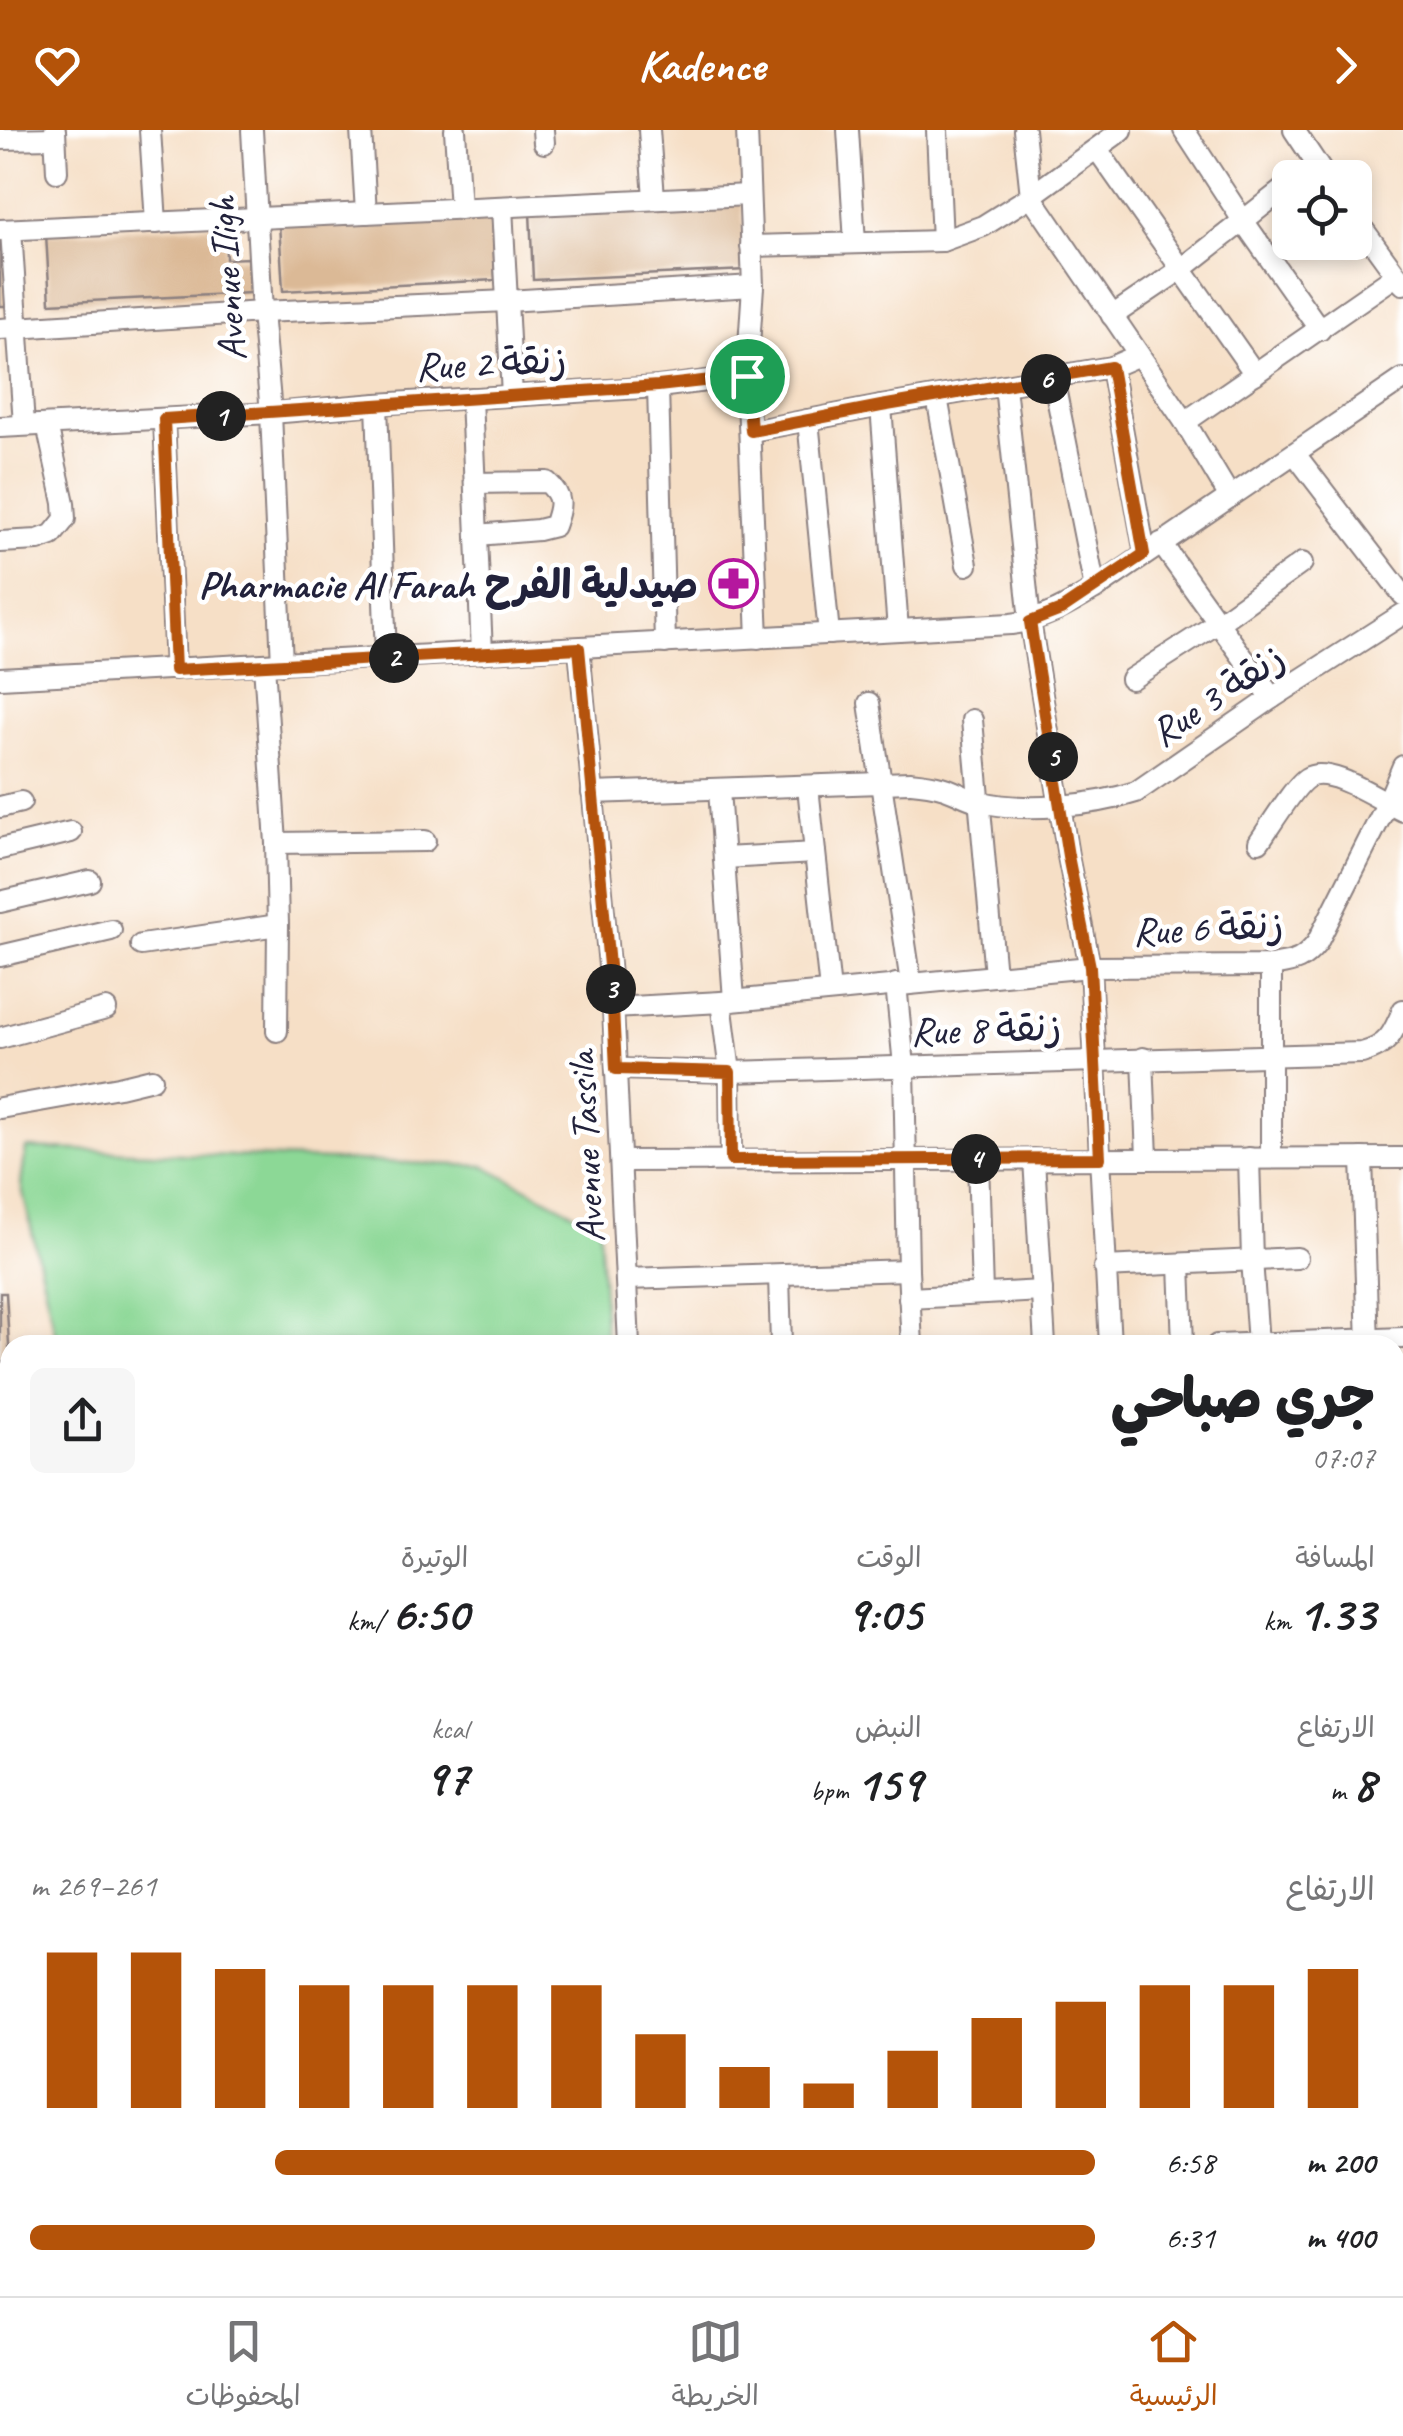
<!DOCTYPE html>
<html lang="ar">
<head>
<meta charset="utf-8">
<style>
	:root { --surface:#fff; --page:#f6f6f6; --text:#202124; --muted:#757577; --line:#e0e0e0; --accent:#b45309 }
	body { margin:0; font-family:Caveat,"Playpen Sans Arabic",sans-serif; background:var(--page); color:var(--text); direction:rtl; height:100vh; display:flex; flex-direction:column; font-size:38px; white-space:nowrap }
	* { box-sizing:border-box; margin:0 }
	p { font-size:32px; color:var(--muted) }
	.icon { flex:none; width:55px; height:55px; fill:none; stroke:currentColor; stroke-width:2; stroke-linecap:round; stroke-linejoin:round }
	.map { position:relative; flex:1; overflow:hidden; direction:ltr }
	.details { position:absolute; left:0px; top:1205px; width:1405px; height:962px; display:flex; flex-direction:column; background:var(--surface); border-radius:30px 30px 0 0; box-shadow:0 5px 15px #0003; direction:rtl }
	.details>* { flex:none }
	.controls { position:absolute; left:1272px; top:30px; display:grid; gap:20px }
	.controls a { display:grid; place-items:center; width:100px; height:100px; border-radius:15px; background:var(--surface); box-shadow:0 5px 15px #0003; font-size:50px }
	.pin { position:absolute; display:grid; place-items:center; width:85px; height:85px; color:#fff; margin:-42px; border:5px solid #fff; border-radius:50%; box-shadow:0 2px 10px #0007 }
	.km { position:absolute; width:50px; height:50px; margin:-25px; border-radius:50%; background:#222; color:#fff; font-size:28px; line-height:50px; text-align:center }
	.round { display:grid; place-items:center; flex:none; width:105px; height:105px; border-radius:15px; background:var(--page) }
	.summary { display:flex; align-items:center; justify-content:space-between; height:170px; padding:0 30px }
	h1 { font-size:55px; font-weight:800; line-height:75px }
	.stats { display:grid; grid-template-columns:repeat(3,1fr); gap:15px; height:170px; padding:10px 30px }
	.stats div { display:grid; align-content:center }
	.stats b { font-size:50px; font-weight:800 }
	.stats small { font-size:28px; font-weight:400 }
	.stats p { font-size:28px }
	.chart { height:280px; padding:20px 30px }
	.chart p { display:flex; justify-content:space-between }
	.chart svg { width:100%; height:180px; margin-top:10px; stroke:var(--accent); stroke-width:6 }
	ul { padding:0 30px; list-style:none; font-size:32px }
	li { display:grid; grid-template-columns:160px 120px 1fr; align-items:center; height:75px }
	li i { height:25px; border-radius:12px; background:var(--accent) }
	header { display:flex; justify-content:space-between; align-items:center; height:130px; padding:0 30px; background:var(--accent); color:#fff; font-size:45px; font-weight:800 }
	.tabs { display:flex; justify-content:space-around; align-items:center; height:140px; border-top:2px solid var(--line); background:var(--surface); font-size:28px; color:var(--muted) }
	.tabs a { display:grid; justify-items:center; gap:5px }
	.tabs .on { color:var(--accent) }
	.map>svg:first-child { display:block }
</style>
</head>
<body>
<header><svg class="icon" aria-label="forward" viewBox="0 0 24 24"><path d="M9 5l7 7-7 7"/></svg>Kadence<svg class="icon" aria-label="heart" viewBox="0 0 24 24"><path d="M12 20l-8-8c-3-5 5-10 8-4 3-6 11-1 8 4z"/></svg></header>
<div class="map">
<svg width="1403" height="2166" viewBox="0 0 1403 2166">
	<rect width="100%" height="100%" fill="#fff"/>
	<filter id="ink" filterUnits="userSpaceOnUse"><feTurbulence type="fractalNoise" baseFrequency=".01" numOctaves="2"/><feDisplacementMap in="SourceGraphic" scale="20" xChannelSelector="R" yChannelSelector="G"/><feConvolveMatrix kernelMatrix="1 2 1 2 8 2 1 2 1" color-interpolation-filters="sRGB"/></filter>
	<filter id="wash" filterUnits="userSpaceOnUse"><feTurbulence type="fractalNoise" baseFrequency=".0048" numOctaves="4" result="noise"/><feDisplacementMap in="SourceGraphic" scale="40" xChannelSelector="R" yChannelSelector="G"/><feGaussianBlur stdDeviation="2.25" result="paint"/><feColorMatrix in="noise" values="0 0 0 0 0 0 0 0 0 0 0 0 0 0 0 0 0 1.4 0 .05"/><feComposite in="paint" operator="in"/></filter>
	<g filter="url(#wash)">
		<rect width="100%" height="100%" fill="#f6dfc6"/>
		<g fill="#8cd896" stroke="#577d68" stroke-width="2.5">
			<polygon points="26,1018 485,1036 599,1096 606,1215 58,1215 21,1054"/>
			<polygon points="962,2158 1143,2158 1135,2166 972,2166"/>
		</g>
		<polygon fill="#71b87f" stroke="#4a6d5d" stroke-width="2.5" points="0,1552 10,1553 10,2158 655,2158 655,2166 0,2166"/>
		<g id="blocks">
			<g fill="#dbb996">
				<polygon points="742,72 746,140 533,150 530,82"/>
				<polygon points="492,82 495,150 283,161 279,93"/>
				<polygon points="225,95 226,129 248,128 250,163 50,173 46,104"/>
				<polygon points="0,101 3,101 7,176 0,176"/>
				<polygon points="0,1163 6,1163 10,1232 0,1232"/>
				<polygon points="0,1303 3,1303 5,1343 0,1343"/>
				<polygon points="0,1507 10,1507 10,1533 0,1534"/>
			</g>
		</g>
	</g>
	<g filter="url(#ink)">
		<use href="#blocks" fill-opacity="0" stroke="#8c8080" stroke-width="2.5"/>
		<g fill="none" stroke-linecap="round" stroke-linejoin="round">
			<defs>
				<g id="minor">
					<polyline points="55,0 57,42"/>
					<polyline points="150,0 156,93"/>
					<polyline points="252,0 262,182 271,283 282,534"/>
					<polyline points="361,0 366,83"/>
					<polyline points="455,0 460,79"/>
					<polyline points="543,0 544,13"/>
					<polyline points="649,0 654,68"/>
					<polyline points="747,0 753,156 747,246 758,508"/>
					<polyline points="848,0 855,113"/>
					<polyline points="937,0 942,111"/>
					<polyline points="1024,0 1031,66 1185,292 1230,367"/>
					<polyline points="1184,0 1244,92 1320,200"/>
					<polyline points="1294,0 1326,48"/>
					<polyline points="0,9 55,8"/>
					<polyline points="1097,19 1255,244"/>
					<polyline points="502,77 512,266"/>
					<polyline points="1355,88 1403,154"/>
					<polyline points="0,100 749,65"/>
					<polyline points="11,100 24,295"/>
					<polyline points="751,116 942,111 983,96 1031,66 1122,0"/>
					<polyline points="1112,186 1183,138 1290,54"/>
					<polyline points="0,199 262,182 507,171 753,156"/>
					<polyline points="1111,237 1145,424"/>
					<polyline points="1053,247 1095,459"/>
					<polyline points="1005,256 1030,491 1068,726 1090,837 1110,1215"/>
					<polyline points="658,257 665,513"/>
					<polyline points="937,267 967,435"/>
					<polyline points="471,268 482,523"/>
					<polyline points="377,274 386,528"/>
					<polyline points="881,276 898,500"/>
					<polyline points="164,289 175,539"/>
					<polyline points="808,290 829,504"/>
					<polyline points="1185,292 1397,145"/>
					<polyline points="0,297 271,283 377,274 658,257 747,246"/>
					<polyline points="751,301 881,276 1111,237 1139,225"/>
					<polyline points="1295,324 1403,465"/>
					<path d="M475 353 547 352C564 367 561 376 554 396L538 400 477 405"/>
					<polyline points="0,412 38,410 52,405 65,389 64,373 47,295"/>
					<polyline points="1161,413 1272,568"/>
					<polyline points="579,518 613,878 629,1215"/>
					<polyline points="264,534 276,713 278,795 277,901"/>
					<path d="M0 548 1011 494C1044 490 1067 476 1095 459L1403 249"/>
					<polyline points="1131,549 1218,493 1302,433"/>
					<polyline points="869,573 911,853"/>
					<polyline points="972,590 995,845"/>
					<polyline points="808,657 830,861"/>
					<polyline points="719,660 734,870"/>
					<path d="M592 663 910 652C920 653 931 654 941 657 954 660 965 668 978 671 1022 683 1093 676 1136 662L1272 568 1403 484"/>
					<polyline points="0,677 21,672"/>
					<path d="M1259 712C1269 698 1295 655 1307 648 1329 634 1381 671 1403 681"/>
					<polyline points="276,713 425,711"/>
					<polyline points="0,719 71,702"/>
					<polyline points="724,728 815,723"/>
					<polyline points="0,772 90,751"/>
					<polyline points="141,815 278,795"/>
					<polyline points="0,826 111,800"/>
					<polyline points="1271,836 1271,1028"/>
					<polyline points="896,854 904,936 908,1140 912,1215"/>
					<polyline points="721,872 730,942 731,1030"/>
					<path d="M613 878 721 872 1090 837 1271 836C1294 832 1302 832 1317 813L1387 674 1403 636"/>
					<polyline points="0,908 106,879"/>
					<polyline points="1143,928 1147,1028"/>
					<path d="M616 939 730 942 1362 923C1388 916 1393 904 1403 880"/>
					<polyline points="0,978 119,957 152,949"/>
					<polyline points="1249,1028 1252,1129 1258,1214"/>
					<polyline points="1362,1028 1368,1215"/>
					<polyline points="978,1029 982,1164"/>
					<polyline points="1034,1029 1045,1215"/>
					<polyline points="621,1031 1403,1028"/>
					<polyline points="1180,1134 1183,1215"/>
					<polyline points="1104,1137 1297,1128"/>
					<polyline points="779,1145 781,1215"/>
					<polyline points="626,1149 908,1140"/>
					<polyline points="909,1168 1042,1161"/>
					<polyline points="1217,1215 1403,1208"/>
					<polyline points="1395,1349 1403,1349"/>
					<polyline points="1395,1621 1403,1624"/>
					<polyline points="1395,1750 1396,1817 1403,1851"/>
					<polyline points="1403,1885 1399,1899 1403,1913"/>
					<polyline points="682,2158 682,2166"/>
					<polyline points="883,2158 883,2166"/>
					<polyline points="1225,2158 1225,2166"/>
					<polyline points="823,2166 829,2159 858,2158"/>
				</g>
			</defs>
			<use href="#minor" stroke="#8c8080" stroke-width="24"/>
			<use href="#minor" stroke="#fff" stroke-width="20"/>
		</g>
	</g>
	<g fill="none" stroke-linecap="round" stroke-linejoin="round" filter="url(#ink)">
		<defs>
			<polygon id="route" points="1111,237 1144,424 1061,480 1030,492 1068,726 1090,837 1100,1028 731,1030 730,942 616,939 613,878 579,518 175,540 164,289 658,256 747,246 751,301 881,276"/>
		</defs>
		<use href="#route" stroke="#fff" stroke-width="20"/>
		<use href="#route" stroke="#b45309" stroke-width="12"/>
	</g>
	<defs>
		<symbol id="pharmacy-ring" viewBox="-11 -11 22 22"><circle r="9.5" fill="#fff" stroke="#b5179e" stroke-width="1.5"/><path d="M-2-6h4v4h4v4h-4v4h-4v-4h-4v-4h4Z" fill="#b5179e"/></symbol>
	</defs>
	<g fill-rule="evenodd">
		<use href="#pharmacy-ring" x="706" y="426" width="55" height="55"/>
	</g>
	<g text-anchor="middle" stroke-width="9" stroke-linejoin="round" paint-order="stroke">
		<g font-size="40" fill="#22223b" stroke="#fff">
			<text transform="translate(226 149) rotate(-94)" y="14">Avenue Iligh</text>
			<text transform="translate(491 232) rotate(-3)" y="14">Rue 2 زنقة</text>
			<text transform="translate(1217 564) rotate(-34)" y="14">Rue 3 زنقة</text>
			<text transform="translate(1208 797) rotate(-3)" y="14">Rue 6 زنقة</text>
			<text transform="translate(986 898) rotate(-2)" y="14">Rue 8 زنقة</text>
			<text transform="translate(585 1017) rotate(-93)" y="14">Avenue Tassila</text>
		</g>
		<g font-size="40" font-weight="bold" fill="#22223b" stroke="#fff" text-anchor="end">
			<text x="698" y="468">Pharmacie Al Farah صيدلية الفرح</text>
		</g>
	</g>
</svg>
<div class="controls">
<a><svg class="icon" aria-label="locate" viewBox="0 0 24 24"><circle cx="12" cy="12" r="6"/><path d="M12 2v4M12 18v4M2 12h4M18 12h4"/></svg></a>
</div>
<div class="pin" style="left:747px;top:246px;background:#1e9e55"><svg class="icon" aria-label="arrive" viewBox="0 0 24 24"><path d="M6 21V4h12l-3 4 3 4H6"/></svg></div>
<b class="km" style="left:221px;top:286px">1</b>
<b class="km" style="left:394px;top:528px">2</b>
<b class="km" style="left:611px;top:859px">3</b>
<b class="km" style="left:976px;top:1029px">4</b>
<b class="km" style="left:1053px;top:627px">5</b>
<b class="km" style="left:1046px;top:249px">6</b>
<section class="details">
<div class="summary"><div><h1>جري صباحي</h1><p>07:07</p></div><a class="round"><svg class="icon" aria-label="share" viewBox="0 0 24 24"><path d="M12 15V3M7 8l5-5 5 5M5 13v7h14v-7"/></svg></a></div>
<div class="stats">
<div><p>المسافة</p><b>1.33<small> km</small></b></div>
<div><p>الوقت</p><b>9:05</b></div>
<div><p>الوتيرة</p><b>6:50<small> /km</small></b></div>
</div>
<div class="stats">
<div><p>الارتفاع</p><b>8<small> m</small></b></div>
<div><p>النبض</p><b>159<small> bpm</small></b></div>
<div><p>kcal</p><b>97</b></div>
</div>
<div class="chart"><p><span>الارتفاع</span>261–269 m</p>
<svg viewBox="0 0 160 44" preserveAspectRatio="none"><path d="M5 44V6M15 44V6M25 44V10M35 44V14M45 44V14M55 44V14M65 44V14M75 44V26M85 44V34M95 44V38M105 44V30M115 44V22M125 44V18M135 44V14M145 44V14M155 44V10"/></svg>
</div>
<ul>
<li><b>200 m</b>6:58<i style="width:77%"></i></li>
<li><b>400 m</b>6:31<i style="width:100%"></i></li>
</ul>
</section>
</div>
<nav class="tabs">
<a class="on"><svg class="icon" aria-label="home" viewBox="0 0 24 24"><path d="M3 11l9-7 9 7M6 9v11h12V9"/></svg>الرئيسية</a>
<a><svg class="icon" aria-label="map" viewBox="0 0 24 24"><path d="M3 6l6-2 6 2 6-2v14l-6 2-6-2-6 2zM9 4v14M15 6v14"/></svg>الخريطة</a>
<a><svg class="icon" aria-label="saved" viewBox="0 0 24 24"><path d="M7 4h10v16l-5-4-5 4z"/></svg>المحفوظات</a>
</nav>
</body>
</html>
